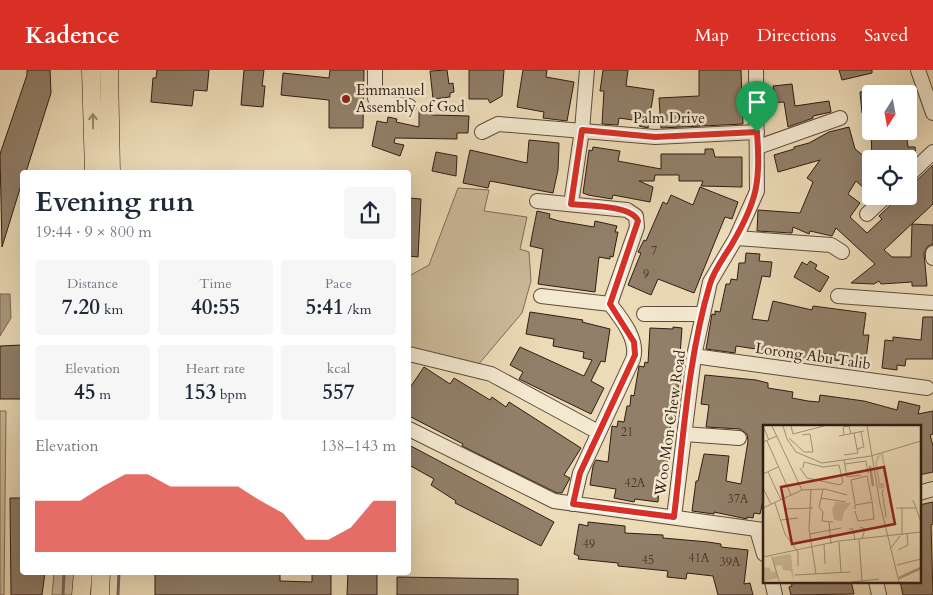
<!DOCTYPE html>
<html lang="en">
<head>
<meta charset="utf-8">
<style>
	:root { --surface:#fff; --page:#f6f6f7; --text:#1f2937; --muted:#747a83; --accent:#d93025 }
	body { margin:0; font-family:Cardo,serif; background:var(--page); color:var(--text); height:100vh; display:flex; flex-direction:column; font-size:19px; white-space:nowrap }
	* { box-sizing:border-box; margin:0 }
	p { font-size:16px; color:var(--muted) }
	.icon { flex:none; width:28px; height:28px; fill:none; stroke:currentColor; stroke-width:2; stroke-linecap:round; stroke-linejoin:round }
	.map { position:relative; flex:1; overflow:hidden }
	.details { position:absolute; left:20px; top:100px; width:391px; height:405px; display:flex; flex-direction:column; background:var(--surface); border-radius:5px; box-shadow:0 5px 20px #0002 }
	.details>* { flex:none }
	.needle { width:32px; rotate:191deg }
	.fabs { position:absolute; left:862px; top:15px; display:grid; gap:10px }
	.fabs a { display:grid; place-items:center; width:55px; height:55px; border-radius:5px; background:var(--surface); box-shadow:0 5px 20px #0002; font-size:25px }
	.pin { position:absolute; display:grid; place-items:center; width:42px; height:42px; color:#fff; margin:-51px -21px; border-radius:50% 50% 50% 0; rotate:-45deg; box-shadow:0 0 5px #0007 }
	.pin .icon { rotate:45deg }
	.round { display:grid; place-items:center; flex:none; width:52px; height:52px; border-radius:5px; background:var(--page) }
	.overview { display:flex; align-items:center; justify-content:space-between; height:85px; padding:0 15px }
	h1 { font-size:28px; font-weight:700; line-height:38px }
	.metrics { display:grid; grid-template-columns:repeat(3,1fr); gap:8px; height:85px; padding:5px 15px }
	.metrics div { display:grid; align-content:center; border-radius:5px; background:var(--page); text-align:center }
	.metrics b { font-size:21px; font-weight:700 }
	.metrics small { font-size:14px; font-weight:400 }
	.metrics p { font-size:14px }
	.chart { height:140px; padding:10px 15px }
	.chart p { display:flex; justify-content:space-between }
	.chart svg { width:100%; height:90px; margin-top:5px; fill:var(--accent); opacity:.7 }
	header { display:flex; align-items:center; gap:30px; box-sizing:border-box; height:70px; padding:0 25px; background:var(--accent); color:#fff }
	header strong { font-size:24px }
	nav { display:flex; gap:28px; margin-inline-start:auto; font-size:18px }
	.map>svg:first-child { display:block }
</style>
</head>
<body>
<header>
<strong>Kadence</strong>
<nav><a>Map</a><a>Directions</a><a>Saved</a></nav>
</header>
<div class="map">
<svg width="933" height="525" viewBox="0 0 933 525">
	<rect width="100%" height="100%" fill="#ecdbb7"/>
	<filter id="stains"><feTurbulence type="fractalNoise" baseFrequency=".004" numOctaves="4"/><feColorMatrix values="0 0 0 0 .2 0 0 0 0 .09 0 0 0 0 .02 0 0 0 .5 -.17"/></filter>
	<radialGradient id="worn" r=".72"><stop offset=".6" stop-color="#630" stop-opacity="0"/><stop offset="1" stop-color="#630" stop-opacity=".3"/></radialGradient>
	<g fill="#ccbb9b" stroke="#7e6c58">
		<polygon points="458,118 489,120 484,141 527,147 520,179 529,182 531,211 522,243 477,296 409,279 409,206 429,195"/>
		<polygon points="0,341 6,341 4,525 0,525"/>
		<polygon points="54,503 74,503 73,525 52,525"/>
	</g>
	<polygon fill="#ac9a80" stroke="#7a6855" points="0,224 10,224 11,248 0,266"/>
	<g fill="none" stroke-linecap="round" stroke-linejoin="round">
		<g stroke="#7a6855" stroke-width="3">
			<polyline points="63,525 64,502"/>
			<polyline points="118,525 119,502"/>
		</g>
	</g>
	<g fill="#917f69" stroke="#2f1c14">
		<polygon points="27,0 50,0 51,23 26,102 22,102 22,112 2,177 0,84 27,5"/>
		<polygon points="157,0 209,0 207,21 194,20 192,36 151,32 153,8 156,8"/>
		<polygon points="244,0 264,0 262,16 265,16 263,37 241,35"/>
		<polygon points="330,0 364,0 363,58 329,58 329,30 281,25 283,3 329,8"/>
		<polygon points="447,0 449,14 453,13 454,22 450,23 450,27 433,29 430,1"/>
		<polygon points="469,0 504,0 502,26 490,33 488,29 469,29"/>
		<polygon points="523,0 547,0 546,7 574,12 567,51 543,48 544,42 517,37"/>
		<polygon points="603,0 628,0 626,16 654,20 648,58 639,56 640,51 619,48 618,55 602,54 604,21 600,21"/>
		<polygon points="699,0 741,0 743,54 661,58 659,28 699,26"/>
		<polygon points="839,0 872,0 872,3 842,10"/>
		<polygon points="792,14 795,36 829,31 831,42 813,46 813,48 788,57 784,32 770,33 768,21 774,21 773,16"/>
		<polygon points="871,21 871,43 862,43 860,22"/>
		<polygon points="419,38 432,38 432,45 469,46 468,63 457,63 457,69 395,68 394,73 404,75 400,86 372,76 377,51 387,53 388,47 397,49 396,52 419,57"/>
		<polygon points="849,57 855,79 871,92 871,112 865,119 856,111 848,124 860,133 850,147 867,163 882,149 879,146 900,126 909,126 909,118 933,95 933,134 884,180 892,187 911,187 912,154 933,155 933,174 928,176 924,183 927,216 912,216 912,212 881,214 879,211 874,214 851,213 875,194 836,158 832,166 810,161 809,164 793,157 792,163 757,161 758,140 800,143 813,112 807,108 820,90 778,102 774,85 794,79 794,77 809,73 829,62"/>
		<polygon points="871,61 906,61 908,77 915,77 916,85 911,89 872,89"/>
		<polygon points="529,70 559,73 558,100 553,123 490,111 488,118 463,113 470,80 527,93"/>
		<polygon points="593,77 620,81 618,91 661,99 661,84 705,84 705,79 713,79 715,87 742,87 742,117 701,116 703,111 679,111 679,105 655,105 654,111 639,111 653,117 650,132 613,125 612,129 588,125 583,123 589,80 592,81"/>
		<polygon points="436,82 457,86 456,106 432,101"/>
		<polygon points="700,117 738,132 732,149 725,147 694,223 658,209 651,225 628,215 641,183 638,182 644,170 646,171 663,132 667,134 671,125 693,135"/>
		<polygon points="409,128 421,129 418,187 409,186"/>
		<polygon points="537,141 550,144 549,148 559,151 594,157 595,151 617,156 615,162 618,162 613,187 610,186 610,189 599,187 595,222 538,214 543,179 530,176"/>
		<polygon points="746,183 760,184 759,191 772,192 770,207 762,206 752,249 768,251 773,231 812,240 813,236 866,243 863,265 869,265 865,297 842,294 842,291 834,290 835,285 820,283 818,293 788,289 789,284 736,276 735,283 706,279 712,244 715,245 715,241 720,242 726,214 730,214 731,209 737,210 739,193 745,193"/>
		<polygon points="810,191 817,195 815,199 829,207 820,222 794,207 802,192 807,195"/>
		<polygon points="530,242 583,250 582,252 610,259 605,292 601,291 591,311 604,318 591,344 519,309 523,302 510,295 520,277 584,306 592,290 583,288 584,282 553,276 554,269 526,264"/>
		<polygon points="923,247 933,247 933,289 906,289 905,296 897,295 897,300 882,298 885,270 893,271 893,267 921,270"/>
		<polygon points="673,257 682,258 679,298 681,299 673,350 671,350 665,419 659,419 658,432 635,429 634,432 614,428 616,419 590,415 593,396 596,390 608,392 612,356 617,357 618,351 624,352 627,336 630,336 631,325 634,326 639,296 644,297 645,292 648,293 650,258 673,259"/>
		<polygon points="22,275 22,329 0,329 0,276"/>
		<polygon points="424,297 450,314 454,308 490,330 492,327 506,337 509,332 581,378 564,405 570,408 562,423 557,423 462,376 463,374 409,346 409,319"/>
		<polygon points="705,305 756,310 768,313 768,318 793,322 792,328 808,331 819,332 820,325 864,331 897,340 899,331 920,336 918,344 933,341 933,364 930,365 933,376 933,402 919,405 919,356 764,356 764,426 760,444 754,443 753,448 747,447 747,449 714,442 714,444 692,441 696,411 698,411 704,384 729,386 726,411 741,414 748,371 747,364 740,359 706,357 709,335 701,334"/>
		<polygon points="409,375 554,452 541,476 455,433 456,431 431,415 434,409 409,395"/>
		<polygon points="10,428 22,428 22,502 45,502 42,525 11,525"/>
		<polygon points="933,432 933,454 931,455 933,525 903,525 900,511 919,511 919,435"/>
		<polygon points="588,452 625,456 625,463 663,465 663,468 708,472 721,474 721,477 748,480 744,514 750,513 753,525 718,525 713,506 687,503 686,509 667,507 668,501 618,496 618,493 578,489 579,486 574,484 579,454 588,456"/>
		<polygon points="155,502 280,502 280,511 312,512 312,502 331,502 331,525 155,525"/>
		<polygon points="348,502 377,502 377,525 347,525"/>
		<polygon points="397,507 518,509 518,525 397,525"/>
		<polygon points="791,511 851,511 854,524 791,525 789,517 792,516"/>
	</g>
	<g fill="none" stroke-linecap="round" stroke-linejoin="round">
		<defs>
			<g id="minor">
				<polyline points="375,0 375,28 383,33 409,36"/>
				<polyline points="918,0 933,43"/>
				<polyline points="482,62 498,54 655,67 757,62"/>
				<polyline points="758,77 840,48"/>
				<polyline points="909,105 933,82"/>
				<polyline points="537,131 627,140 636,146 637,157 610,234"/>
				<polyline points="571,134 582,60 587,0"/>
				<polyline points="867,144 886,126"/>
				<polyline points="736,168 831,175 842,182"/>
				<polyline points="933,183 933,188"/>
				<path d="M541 226 610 234C621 248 639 270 633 289L580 403 573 434"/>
				<polyline points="838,226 933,233"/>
				<polyline points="644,244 703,244"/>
				<polyline points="409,284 491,304 598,362"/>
				<polyline points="694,286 927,318"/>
				<polyline points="409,359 554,431 764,460"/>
				<polyline points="684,364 739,368"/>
				<polyline points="919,423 933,419"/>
				<polyline points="674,447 694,286 710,212 736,168 757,121 756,0"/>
				<polyline points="757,460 764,484"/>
				<polyline points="772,511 775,525"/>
				<polyline points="876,511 879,525"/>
			</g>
			<g id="major">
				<polyline points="91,0 94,102"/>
				<polyline points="109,0 111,102"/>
				<polyline points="81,525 83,502"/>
				<polyline points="100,525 101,502"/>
			</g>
		</defs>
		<use href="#minor" stroke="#5e4c3d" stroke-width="16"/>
		<use href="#major" stroke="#2f1c14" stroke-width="19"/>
		<use href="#minor" stroke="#f3e8d0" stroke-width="14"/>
		<use href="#major" stroke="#ecdbb7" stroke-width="18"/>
	</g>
	<defs><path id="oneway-shaft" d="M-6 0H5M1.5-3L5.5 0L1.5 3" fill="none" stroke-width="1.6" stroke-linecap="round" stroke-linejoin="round" transform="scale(1.25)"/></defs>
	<use stroke="#97856e" href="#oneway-shaft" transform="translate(93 51) rotate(-91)"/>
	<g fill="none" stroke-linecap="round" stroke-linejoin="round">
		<defs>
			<path id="route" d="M582 60 655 67 757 62C761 112 757 131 732 174 725 186 714 200 710 214 688 287 683 371 674 447L573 434 580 403 635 285 634 272 610 234 638 151C632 135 588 136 571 134Z"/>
		</defs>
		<use href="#route" stroke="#fff" stroke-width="10"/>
		<use href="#route" stroke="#d93025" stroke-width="6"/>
	</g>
	<circle fill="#8f2418" stroke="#f3e8d0" stroke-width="2" cx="346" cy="29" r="5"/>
	<g text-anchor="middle" stroke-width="5" stroke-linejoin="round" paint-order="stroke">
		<g font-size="12" fill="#483529">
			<text x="654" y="185">7</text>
			<text x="646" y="208">9</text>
			<text x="627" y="366">21</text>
			<text x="635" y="417">42A</text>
			<text x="738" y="433">37A</text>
			<text x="589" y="478">49</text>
			<text x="699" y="492">41A</text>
			<text x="648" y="494">45</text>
			<text x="730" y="496">39A</text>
		</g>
		<g font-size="15" fill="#2f1c14" stroke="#f3e8d0" text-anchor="start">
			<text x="356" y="25">Emmanuel<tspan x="356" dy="17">Assembly of God</tspan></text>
		</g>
		<g font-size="15" fill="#2f1c14" stroke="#f3e8d0">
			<text x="669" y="53">Palm Drive</text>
			<text transform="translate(813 286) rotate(8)" y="5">Lorong Abu Talib</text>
			<text transform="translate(670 353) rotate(-82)" y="5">Woo Mon Chew Road</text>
		</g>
	</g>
	<g transform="translate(763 355)">
		<rect width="158" height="158" fill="#ecdbb7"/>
		<path d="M120 28 126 62H124L118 30 114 37 117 58H121L122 63 116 64 112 38 114 31ZM73 77 88 78 81 87 79 96 71 95 69 84ZM26 129 28 130 31 157 28 146 20 145 18 140 12 141 10 132ZM0 142 7 143 8 147 13 146 14 153 0 157Z" fill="#ccbb9b"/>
		<path fill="none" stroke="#ac9a80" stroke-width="2.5" d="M107 41 110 61M136 153 158 143"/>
		<path fill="none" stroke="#a08f76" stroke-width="1" d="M0 1 6 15M9 1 39 65M20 1 24 14 33 27 59 38 108 31 158 16M28 1 30 9 61 1M104 1 117 79 136 157M91 8 94 24M81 10 80 2 86 1 88 9M76 11 101 6M26 13 41 27H50L47 9 39 10M4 16 28 70M0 17 14 11M81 30 95 28 94 24 101 22 98 7M81 35 84 52 98 50M82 39 103 36 105 48M37 43 44 53 77 60 80 57M40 43 41 37 60 42 76 40 80 57M5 47 18 75M0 49 15 42M0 63 8 79M60 64 56 82 60 87 59 96 70 97M48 65 46 104 53 149M121 65 119 66 123 92M58 73 83 77M150 75 158 97M12 78 22 109 35 127V141M92 79 88 55 104 51 109 76M0 83 39 65 62 64 84 70M133 83H152M23 84 50 83M92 84V80L110 77M92 86 95 96 111 94 109 77M18 95 35 93M66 97 68 119M97 102 102 104 99 114M86 104H90L92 115M47 109 78 103M139 110V83M96 114 99 157M76 117 78 147M61 119 62 139M127 124 137 111M135 125 145 120 144 109M0 132 76 116 158 107M9 132 16 156M134 140 158 134M32 150 87 147M89 157 116 154"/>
		<path fill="#8f2418" fill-opacity="0.15" stroke="#8f2418" stroke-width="2.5" d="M121 42 132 99 29 119 18 62Z"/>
		<rect width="158" height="158" fill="none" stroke="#2f1c14" stroke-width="2.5"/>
	</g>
	<rect width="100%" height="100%" filter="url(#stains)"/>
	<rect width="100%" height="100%" fill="url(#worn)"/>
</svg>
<div class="fabs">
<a><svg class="needle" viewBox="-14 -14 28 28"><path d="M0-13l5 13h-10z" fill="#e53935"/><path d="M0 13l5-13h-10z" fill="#747a83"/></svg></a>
<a><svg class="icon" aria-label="locate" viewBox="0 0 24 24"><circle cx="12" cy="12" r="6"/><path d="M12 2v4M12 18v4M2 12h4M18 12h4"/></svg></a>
</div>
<div class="pin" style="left:757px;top:62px;background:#1e9e55"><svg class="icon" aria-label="arrive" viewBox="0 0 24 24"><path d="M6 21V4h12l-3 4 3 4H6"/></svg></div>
<section class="details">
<div class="overview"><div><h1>Evening run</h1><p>19:44 · 9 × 800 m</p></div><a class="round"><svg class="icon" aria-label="share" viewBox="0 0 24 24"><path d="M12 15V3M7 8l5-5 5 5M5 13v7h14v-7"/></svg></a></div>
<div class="metrics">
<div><p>Distance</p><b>7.20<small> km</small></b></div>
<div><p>Time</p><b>40:55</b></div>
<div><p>Pace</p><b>5:41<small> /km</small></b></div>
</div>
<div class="metrics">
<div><p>Elevation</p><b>45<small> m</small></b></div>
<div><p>Heart rate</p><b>153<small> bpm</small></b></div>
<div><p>kcal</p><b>557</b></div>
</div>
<div class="chart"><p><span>Elevation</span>138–143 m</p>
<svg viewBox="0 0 160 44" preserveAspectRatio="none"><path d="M0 44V19L10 19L20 19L30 12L40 6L50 6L60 12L70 12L80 12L90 12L100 19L110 25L120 38L130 38L140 32L150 19L160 19V44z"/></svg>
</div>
</section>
</div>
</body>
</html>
